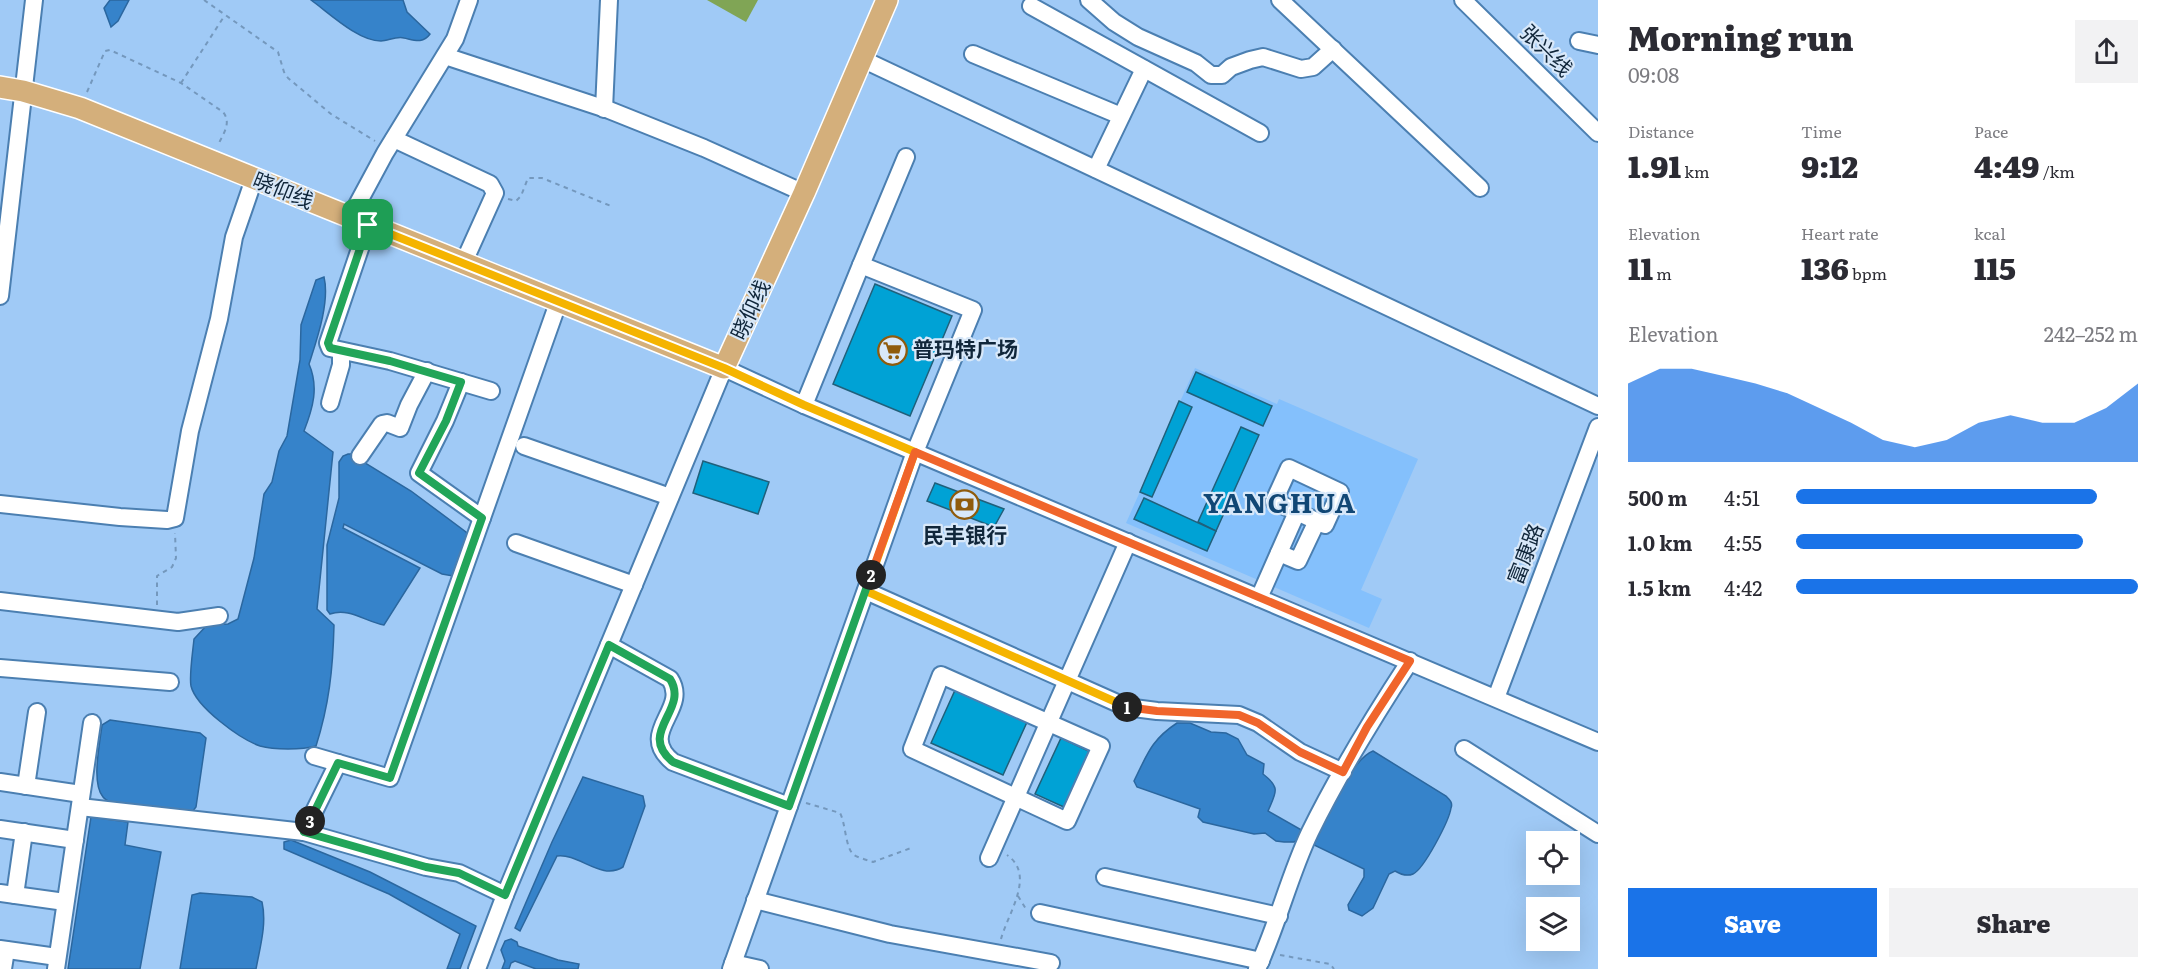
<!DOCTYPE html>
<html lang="en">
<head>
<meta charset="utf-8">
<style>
	:root { --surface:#fff; --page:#f2f2f3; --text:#2b2b33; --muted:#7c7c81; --accent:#1a73e8 }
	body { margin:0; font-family:Literata,"Noto Sans SC",serif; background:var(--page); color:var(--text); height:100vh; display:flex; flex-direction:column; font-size:22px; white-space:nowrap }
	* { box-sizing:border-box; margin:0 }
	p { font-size:20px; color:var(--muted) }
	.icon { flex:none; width:33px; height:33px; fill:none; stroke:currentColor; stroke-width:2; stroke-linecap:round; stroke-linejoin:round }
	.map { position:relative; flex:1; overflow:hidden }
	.panel { display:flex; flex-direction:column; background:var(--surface); width:570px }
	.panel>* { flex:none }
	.buttons { position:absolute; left:1526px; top:831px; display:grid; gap:12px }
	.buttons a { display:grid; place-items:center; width:54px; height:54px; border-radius:0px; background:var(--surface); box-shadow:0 6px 24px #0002; font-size:30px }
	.pin { position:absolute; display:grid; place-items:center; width:51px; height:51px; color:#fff; margin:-26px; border-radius:12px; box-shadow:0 3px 9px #0006 }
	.km { position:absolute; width:30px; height:30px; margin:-15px; border-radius:50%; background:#222; color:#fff; font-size:16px; line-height:30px; text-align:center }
	.round { display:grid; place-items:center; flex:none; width:63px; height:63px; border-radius:0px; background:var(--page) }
	.summary { display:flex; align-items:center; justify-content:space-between; height:102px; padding:0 30px }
	h1 { font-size:33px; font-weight:800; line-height:45px }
	.stats { display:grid; grid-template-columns:repeat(3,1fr); gap:9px; height:102px; padding:6px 30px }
	.stats div { display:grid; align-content:center }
	.stats b { font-size:30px; font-weight:800 }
	.stats small { font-size:16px; font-weight:400 }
	.stats p { font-size:16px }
	.chart { height:168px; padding:12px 30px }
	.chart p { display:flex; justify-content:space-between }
	.chart svg { width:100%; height:108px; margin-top:6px; fill:var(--accent); opacity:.7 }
	.primary-button { display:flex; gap:12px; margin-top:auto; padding:12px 30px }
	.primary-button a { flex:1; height:69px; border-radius:0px; background:var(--accent); color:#fff; font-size:24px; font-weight:800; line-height:69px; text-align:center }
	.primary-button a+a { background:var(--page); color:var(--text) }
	ul { padding:0 30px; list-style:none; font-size:20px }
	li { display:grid; grid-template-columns:96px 72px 1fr; align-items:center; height:45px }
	li i { height:15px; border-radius:8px; background:var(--accent) }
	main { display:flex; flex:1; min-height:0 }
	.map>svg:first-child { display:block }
</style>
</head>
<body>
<main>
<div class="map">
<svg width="1598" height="969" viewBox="0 0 1598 969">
	<rect width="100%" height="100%" fill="#a0caf6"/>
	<polygon fill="#84c0fc" points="1195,368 1277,404 1279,399 1418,459 1361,590 1382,599 1369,628 1126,523"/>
	<polygon fill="#80a555" points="707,0 758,0 746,22"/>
	<g fill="#3683ca" stroke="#2b679f" stroke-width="1.5">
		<polygon points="110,0 129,0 118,21 111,27 104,8"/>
		<path d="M311 0H403L407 12 430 34C423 44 414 40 404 38 396 36 388 41 381 41 358 41 329 13 311 0Z"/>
		<path d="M324 277C330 302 317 339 309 364 319 387 313 408 304 431L333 452 317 609 334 625C333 669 329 705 316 746 302 750 274 750 260 746 240 739 196 707 191 686 189 676 193 650 194 639L207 625 228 624 238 619 254 558 264 494 272 482 279 451 287 436 300 360 301 325 316 280Z"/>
		<path d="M348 454H354L365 463 411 491 466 532 471 539 453 576 442 574 344 524 343 528 420 568 384 625C366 622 349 607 330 614L327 610V545L339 498V462L343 456Z"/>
		<path d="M110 720 200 733 206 738 196 807 192 812 115 804C111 802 106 801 103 797 91 783 100 743 102 725Z"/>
		<path d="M1177 723H1190L1211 732 1226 733 1238 739 1247 755 1264 764 1263 774C1281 788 1276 792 1268 811L1305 832 1300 839 1294 842H1284L1276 841 1265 833 1254 834 1203 822 1198 817 1200 809 1137 787 1134 781C1147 755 1151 740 1177 723Z"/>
		<path d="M1373 751 1446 796C1450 800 1453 803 1451 808 1449 821 1424 869 1413 874 1406 877 1400 874 1395 871L1389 874 1373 908 1362 916 1349 910 1348 905 1364 877V869L1314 845C1324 822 1350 760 1373 751Z"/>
		<path d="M583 777 643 796 645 806 623 867C601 881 579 853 557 856L520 931 515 928 552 842Z"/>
		<polygon points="91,817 128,822 125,845 161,852 140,969 68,969"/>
		<polygon points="291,840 370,872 476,926 460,969 447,969 460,934 389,894 284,849 284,842"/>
		<path d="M200 893 252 897 262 902C267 924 260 947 256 969H180L192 895Z"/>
		<polygon points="511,939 517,942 518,946 558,960 579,964 578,969 536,969 515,961 511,963 509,969 502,969 505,961 501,950 505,941"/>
	</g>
	<g fill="#00a2d5" stroke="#20607b" stroke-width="1.5">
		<polygon points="875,284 952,316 910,416 833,384"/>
		<polygon points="1196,372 1272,406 1263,426 1187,392"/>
		<polygon points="1179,401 1192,407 1152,497 1140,492"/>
		<polygon points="1241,427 1259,435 1216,531 1198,522"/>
		<polygon points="703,461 769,482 758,514 693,493"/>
		<polygon points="935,483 1004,509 994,527 927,501"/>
		<polygon points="1144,498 1216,531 1207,551 1134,519"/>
		<polygon points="956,688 1028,720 1003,775 931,743"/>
		<polygon points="1061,738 1093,753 1066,808 1035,794"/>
	</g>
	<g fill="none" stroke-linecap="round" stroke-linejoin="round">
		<defs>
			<g id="minor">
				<polyline points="1089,0 1114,22 1138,37 1196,63 1211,75 1222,75 1231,67 1250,60 1263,57 1301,69 1313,67 1333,49"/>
				<polyline points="1280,0 1480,188"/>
				<polyline points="1463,0 1598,133"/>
				<polyline points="1031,6 1260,133"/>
				<polyline points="1579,41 1598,45"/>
				<polyline points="973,54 1121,116"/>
				<polyline points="445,56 609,110 704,148 804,193"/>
				<polyline points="862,59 1598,406"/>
				<polyline points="604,109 609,0"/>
				<polyline points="394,139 490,184 495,193 463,264"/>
				<polyline points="1096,169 1144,69"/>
				<polyline points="350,218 385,153 455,39 469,0"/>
				<polyline points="368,225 328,343 330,348 390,361 491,391"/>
				<polyline points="861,265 906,157"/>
				<polyline points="0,296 34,0"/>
				<polyline points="461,382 445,421 419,473 482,518"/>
				<polyline points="330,403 341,365 341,351"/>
				<polyline points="524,446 670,497"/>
				<polyline points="360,456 382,424 387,423 400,428 409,405 427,371"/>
				<polyline points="0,504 120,517 167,520 175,518 190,431 219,319 234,237 254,179"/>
				<polyline points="516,543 634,585"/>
				<polyline points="1279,553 1298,561 1317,521"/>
				<polyline points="866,591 1126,707 1157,711 1239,715 1258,723 1300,752 1343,772"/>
				<polyline points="1259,598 1297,512 1325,525 1340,492 1289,468 1274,501 1297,512"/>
				<polyline points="0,601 178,622 219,616"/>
				<path d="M609 645 670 679C690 710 636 732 673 762L789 806"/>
				<polyline points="0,668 170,682"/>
				<polygon points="941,675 1101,746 1067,821 912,749"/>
				<polyline points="1496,698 1598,427"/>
				<polyline points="1464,749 1598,834"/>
				<polyline points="314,756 390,778 558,303"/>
				<polyline points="0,782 81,794"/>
				<polyline points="26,786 37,712"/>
				<polyline points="80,807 304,832 426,867 459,873 505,895"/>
				<polyline points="0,829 75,840"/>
				<polyline points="304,832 338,763"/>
				<polyline points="989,858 1128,542"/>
				<polyline points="1105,877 1279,916"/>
				<polyline points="0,893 65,902"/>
				<polyline points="15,895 24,832"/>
				<polyline points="755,900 890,934 1051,963"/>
				<polyline points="1040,913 1261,961"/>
				<polyline points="0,949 57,957"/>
				<polyline points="733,963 760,969"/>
				<polyline points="3,969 6,950"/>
				<polyline points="56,969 92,723"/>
				<polyline points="477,969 505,895 724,368 804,405 1598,742"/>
				<polyline points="731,969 915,452 973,310 861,265 804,405"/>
				<path d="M1257 969C1278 924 1289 876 1310 832 1339 773 1374 716 1410 661"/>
			</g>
			<polyline id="major" points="0,87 23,91 80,108 724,368 804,193 887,0"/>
		</defs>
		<use href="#minor" stroke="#4b7fb1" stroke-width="20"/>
		<use href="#major" stroke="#fff" stroke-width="24"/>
		<g stroke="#7498bd" stroke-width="2" stroke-dasharray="4.5 4.5" stroke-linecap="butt">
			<polyline points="204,0 278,52 284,72 288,78 331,114 375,141"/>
			<polyline points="181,83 225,15"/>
			<path d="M87 92 105 51 110 50 181 83 223 112C232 123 223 134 218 145"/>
			<polyline points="508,199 516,201 521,196 528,178 542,178 611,206"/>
			<polyline points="157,605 157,576 172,567 176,558 175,533"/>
			<path d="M806 803 840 813C846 824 845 848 854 855 859 858 867 860 873 862L911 848"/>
			<polyline points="1018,896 1026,909"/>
			<path d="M1001 939C1008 913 1036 875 1007 855"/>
			<polyline points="1280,955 1330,964 1334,969"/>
		</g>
		<use href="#minor" stroke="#fff" stroke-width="16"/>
		<use href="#major" stroke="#d4af7b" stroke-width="21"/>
	</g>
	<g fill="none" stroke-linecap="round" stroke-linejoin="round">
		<defs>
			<polyline id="split-1" points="368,225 724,368 804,405 915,452 866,591 1127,707"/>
			<polyline id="split-2" points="871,575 915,452 1410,661 1367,727 1343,772 1300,752 1258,723 1239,715 1157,711 1127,707"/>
			<path id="split-3" d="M310 821 304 832 426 867 459 873 505 895 609 645 670 679C690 710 636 732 673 762L789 806 871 575"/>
			<polyline id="split-4" points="310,821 338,763 390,778 482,518 419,473 446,421 461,382 390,361 330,348 328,343 368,225"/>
		</defs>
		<use href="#split-1" stroke="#fff" stroke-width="12"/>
		<use href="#split-2" stroke="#fff" stroke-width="12"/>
		<use href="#split-3" stroke="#fff" stroke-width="12"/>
		<use href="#split-4" stroke="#fff" stroke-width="12"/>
		<use href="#split-1" stroke="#f5b400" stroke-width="8"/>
		<use href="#split-2" stroke="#f0652b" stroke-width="8"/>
		<use href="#split-3" stroke="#22a559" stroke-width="8"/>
		<use href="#split-4" stroke="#22a559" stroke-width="8"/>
	</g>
	<defs>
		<symbol id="supermarket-ring" viewBox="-11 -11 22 22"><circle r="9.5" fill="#d8e8f9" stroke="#8f5b0c" stroke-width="1.5"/><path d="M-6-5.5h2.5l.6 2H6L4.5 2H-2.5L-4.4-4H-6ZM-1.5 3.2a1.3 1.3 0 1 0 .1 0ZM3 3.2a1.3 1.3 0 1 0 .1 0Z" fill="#8f5b0c"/></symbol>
		<symbol id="bank-ring" viewBox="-11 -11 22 22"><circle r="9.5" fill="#d8e8f9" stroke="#8f5b0c" stroke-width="1.5"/><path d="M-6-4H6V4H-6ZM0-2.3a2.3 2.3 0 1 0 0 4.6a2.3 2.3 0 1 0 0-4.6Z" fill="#8f5b0c"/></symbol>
	</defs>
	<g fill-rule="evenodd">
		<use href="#supermarket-ring" x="876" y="334" width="33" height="33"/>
		<use href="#bank-ring" x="948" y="488" width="33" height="33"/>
	</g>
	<g text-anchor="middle" stroke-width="4.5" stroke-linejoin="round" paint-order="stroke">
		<g font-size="21" fill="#10263a" stroke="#d8e8f9">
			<text transform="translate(1546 51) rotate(45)" y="7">张兴线</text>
			<text transform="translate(283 191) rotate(22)" y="7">晓仰线</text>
			<text transform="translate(751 310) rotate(-65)" y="7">晓仰线</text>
			<text transform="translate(1526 554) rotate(-69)" y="7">富康路</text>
		</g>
		<g font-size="21" font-weight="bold" fill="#10263a" stroke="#d8e8f9" text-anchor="start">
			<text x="913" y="357">普玛特广场</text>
			<text x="965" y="543" text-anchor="middle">民丰银行</text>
		</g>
		<g font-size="27" font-weight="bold" letter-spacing="1.5" fill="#114775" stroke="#d8e8f9">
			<text x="1280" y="513">YANGHUA</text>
		</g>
	</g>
</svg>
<div class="buttons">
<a><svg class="icon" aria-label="locate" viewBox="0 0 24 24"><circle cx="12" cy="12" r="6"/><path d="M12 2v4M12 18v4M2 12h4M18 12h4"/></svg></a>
<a><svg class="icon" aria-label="layers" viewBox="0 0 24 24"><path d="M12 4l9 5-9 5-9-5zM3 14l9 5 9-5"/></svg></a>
</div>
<div class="pin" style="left:368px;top:225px;background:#1e9e55"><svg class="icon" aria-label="arrive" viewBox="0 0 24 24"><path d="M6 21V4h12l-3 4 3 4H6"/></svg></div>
<b class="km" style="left:1127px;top:707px">1</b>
<b class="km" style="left:871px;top:575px">2</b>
<b class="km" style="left:310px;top:821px">3</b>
</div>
<section class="panel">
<div class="summary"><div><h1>Morning run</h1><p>09:08</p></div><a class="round"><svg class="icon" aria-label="share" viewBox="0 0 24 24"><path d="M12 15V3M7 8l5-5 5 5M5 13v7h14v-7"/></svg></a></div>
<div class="stats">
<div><p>Distance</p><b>1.91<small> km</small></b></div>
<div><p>Time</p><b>9:12</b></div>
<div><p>Pace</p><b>4:49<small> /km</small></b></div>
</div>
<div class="stats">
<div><p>Elevation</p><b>11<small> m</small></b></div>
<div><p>Heart rate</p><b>136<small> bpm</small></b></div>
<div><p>kcal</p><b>115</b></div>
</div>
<div class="chart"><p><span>Elevation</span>242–252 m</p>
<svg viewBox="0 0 160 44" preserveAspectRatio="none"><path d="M0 44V12L10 6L20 6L30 9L40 12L50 16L60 22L70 28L80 35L90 38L100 35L110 28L120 25L130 28L140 28L150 22L160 12V44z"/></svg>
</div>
<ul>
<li><b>500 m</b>4:51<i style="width:88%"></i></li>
<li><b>1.0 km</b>4:55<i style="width:84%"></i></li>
<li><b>1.5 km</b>4:42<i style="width:100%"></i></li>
</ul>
<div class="primary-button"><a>Save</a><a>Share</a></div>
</section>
</main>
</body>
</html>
